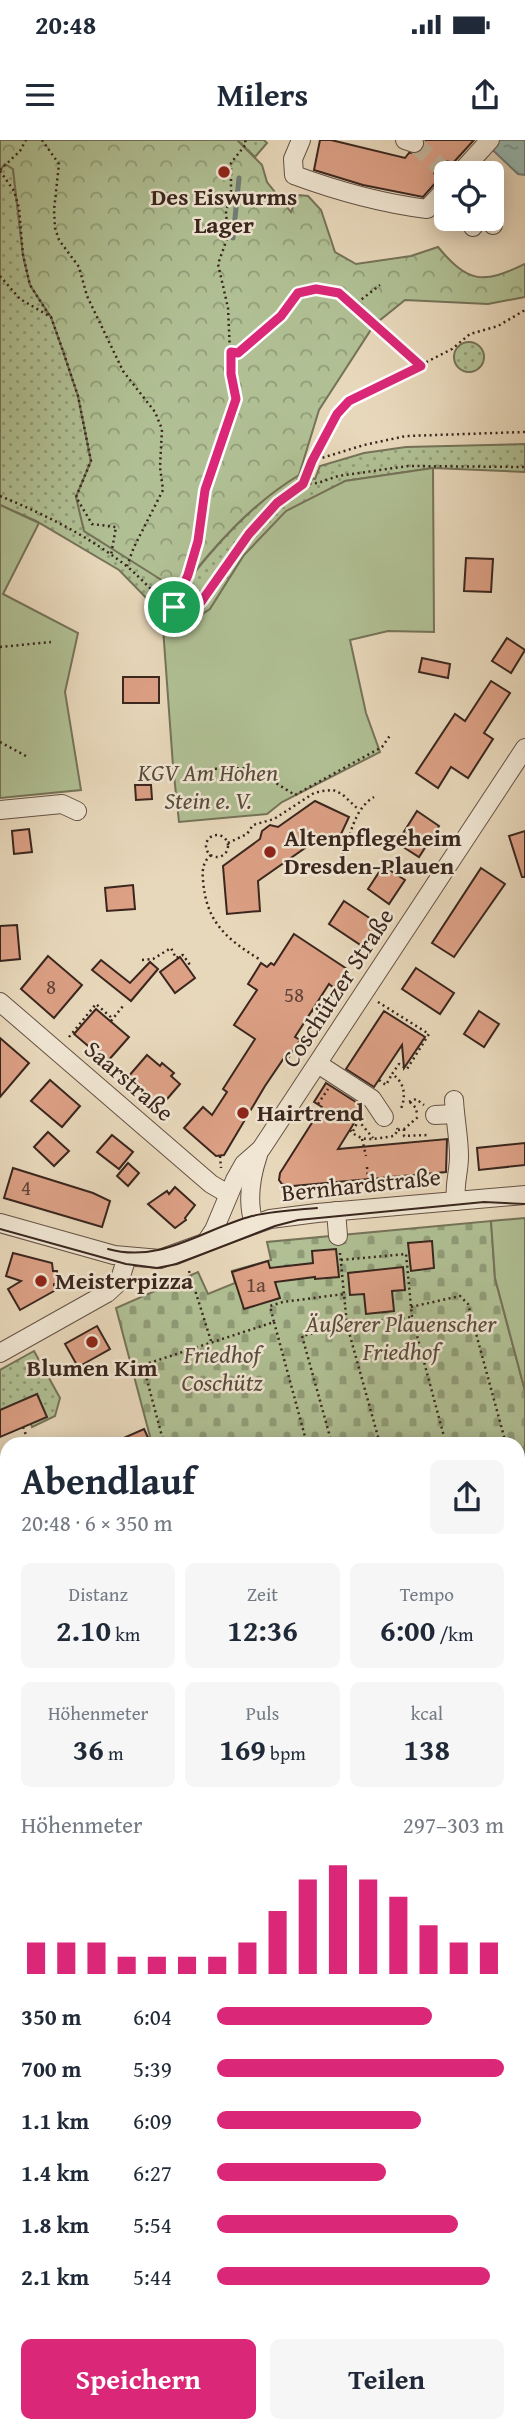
<!DOCTYPE html>
<html lang="de">
<head>
<meta charset="utf-8">
<style>
	:root { --surface:#fff; --page:#f6f6f7; --text:#1f2937; --muted:#747a83; --accent:#db2777 }
	body { margin:0; font-family:"Gentium Book Plus",serif; background:var(--page); color:var(--text); height:100vh; display:flex; flex-direction:column; font-size:26px; white-space:nowrap }
	* { box-sizing:border-box; margin:0 }
	p { font-size:23px; color:var(--muted) }
	.icon { flex:none; width:38px; height:38px; fill:none; stroke:currentColor; stroke-width:2; stroke-linecap:round; stroke-linejoin:round }
	.map { position:relative; flex:1; overflow:hidden }
	.panel { position:absolute; left:0px; top:1297px; width:525px; height:996px; display:flex; flex-direction:column; background:var(--surface); border-radius:21px 21px 0 0; box-shadow:0 4px 18px #0003 }
	.panel>* { flex:none }
	.fabs { position:absolute; left:434px; top:21px; display:grid; gap:14px }
	.fabs a { display:grid; place-items:center; width:70px; height:70px; border-radius:10px; background:var(--surface); box-shadow:0 4px 18px #0003; font-size:35px }
	.pin { position:absolute; display:grid; place-items:center; width:60px; height:60px; color:#fff; margin:-30px; border:4px solid #fff; border-radius:50%; box-shadow:0 2px 7px #0007 }
	.round { display:grid; place-items:center; flex:none; width:74px; height:74px; border-radius:10px; background:var(--page) }
	.overview { display:flex; align-items:center; justify-content:space-between; height:119px; padding:0 21px }
	h1 { font-size:38px; font-weight:800; line-height:52px }
	.metrics { display:grid; grid-template-columns:repeat(3,1fr); gap:10px; height:119px; padding:7px 21px }
	.metrics div { display:grid; align-content:center; border-radius:10px; background:var(--page); text-align:center }
	.metrics b { font-size:30px; font-weight:800 }
	.metrics small { font-size:19px; font-weight:400 }
	.metrics p { font-size:19px }
	.chart { height:196px; padding:14px 21px }
	.chart p { display:flex; justify-content:space-between }
	.chart svg { width:100%; height:126px; margin-top:7px; stroke:var(--accent); stroke-width:6 }
	.action { display:flex; gap:14px; margin-top:auto; padding:14px 21px }
	.action a { flex:1; height:80px; border-radius:10px; background:var(--accent); color:#fff; font-size:28px; font-weight:800; line-height:80px; text-align:center }
	.action a+a { background:var(--page); color:var(--text) }
	ul { padding:0 21px; list-style:none; font-size:23px }
	li { display:grid; grid-template-columns:112px 84px 1fr; align-items:center; height:52px }
	li i { height:18px; border-radius:9px; background:var(--accent) }
	.status { display:flex; justify-content:space-between; align-items:center; height:49px; padding:0 35px; background:var(--surface); direction:ltr }
	.status svg { height:19px; fill:currentColor }
	header { display:flex; justify-content:space-between; align-items:center; height:91px; padding:0 21px; background:var(--surface); font-size:32px; font-weight:800 }
	.map>svg:first-child { display:block }
</style>
</head>
<body>
<div class="status"><b>20:48</b><svg viewBox="0 0 49 12"><path d="M0 12V9h3v3zM5 12V6h3v6zM10 12V3h3v9zM15 12V0h3v12zM26 1h20v11H26zM47 4h2v5h-2z"/></svg></div>
<header><svg class="icon" aria-label="menu" viewBox="0 0 24 24"><path d="M4 6h16M4 12h16M4 18h16"/></svg>Milers<svg class="icon" aria-label="share" viewBox="0 0 24 24"><path d="M12 15V3M7 8l5-5 5 5M5 13v7h14v-7"/></svg></header>
<div class="map">
<svg width="525" height="2292" viewBox="0 0 525 2292">
	<defs>
		<pattern id="grass-dots" width="8" height="8" patternUnits="userSpaceOnUse" patternTransform="scale(1.75)"><rect width="8" height="8" fill="#b0c094"/><path d="M2 2h.1M6 6h.1" fill="none" stroke="#909c78" stroke-width="1.8" stroke-linecap="round"/></pattern>
		<pattern id="forest-crowns" width="20" height="18" patternUnits="userSpaceOnUse" patternTransform="scale(1.75)"><rect width="20" height="18" fill="#b0c094"/><path d="M2 6a3 3 0 1 1 6 0M12 15a3 3 0 1 1 6 0" fill="none" stroke="#909c78"/></pattern>
		<pattern id="cemetery-stones" width="16" height="16" patternUnits="userSpaceOnUse" patternTransform="scale(1.75)"><rect width="16" height="16" fill="#b0c094"/><path d="M2 7V4a2 2 0 0 1 4 0v3zM10 15v-3a2 2 0 0 1 4 0v3z" fill="#909c78"/></pattern>
		<pattern id="water-ripples" width="26" height="14" patternUnits="userSpaceOnUse" patternTransform="scale(1.75)"><rect width="26" height="14" fill="#97b9b3"/><path d="M2 4q2-2 4 0t4 0M15 11q2-2 4 0t4 0" fill="none" stroke="#7c9691"/></pattern>
	</defs>
	<rect width="100%" height="100%" fill="#e8d8bb"/>
	<filter id="stains"><feTurbulence type="fractalNoise" baseFrequency=".00286" numOctaves="4"/><feColorMatrix values="0 0 0 0 .2 0 0 0 0 .09 0 0 0 0 .02 0 0 0 .5 -.17"/></filter>
	<radialGradient id="worn" r=".72"><stop offset=".6" stop-color="#630" stop-opacity="0"/><stop offset="1" stop-color="#630" stop-opacity=".3"/></radialGradient>
	<g fill="url(#grass-dots)" stroke="#757359" stroke-width="2">
		<polygon points="237,0 264,0 267,3 255,17"/>
		<path d="M5 24 13 29 23 115 30 145 51 177 63 211 78 256 91 321 76 357 180 451C214 407 251 364 299 335L315 339 320 326 364 313 406 307 525 304V332L433 328 345 341 244 415 210 469 195 479 162 474 119 430 36 381 0 365V30Z"/>
		<circle cx="469" cy="217" r="15"/>
		<polygon points="34,1211 60,1258 55,1276 32,1287 31,1284 37,1254 0,1270 0,1230"/>
		<polygon points="518,1842 525,1857 525,1906 518,1890"/>
		<polygon points="7,1943 7,1998 0,1985 0,1947"/>
		<polygon points="518,1975 525,1991 525,2105 518,2088"/>
		<polygon points="525,2237 525,2292 381,2292 386,2286 518,2286 518,2242"/>
	</g>
	<g fill="url(#forest-crowns)" stroke="#757359" stroke-width="2">
		<path d="M0 0H237L262 25 267 42 291 72 298 55 308 56 321 70 335 112 356 124 411 116 438 107C469 144 483 144 525 124V157L488 164 405 160 374 185 319 270 299 335C251 364 213 407 179 451L84 391 76 357 91 321 78 256 63 211 51 177 30 145 23 115 13 29 5 24 0 30Z"/>
		<polygon points="7,1640 7,1753 0,1749 0,1644"/>
		<polygon points="518,1910 525,1925 525,1991 518,1975"/>
		<polygon points="518,2088 525,2105 525,2237 518,2242"/>
		<polygon points="0,2196 7,2205 7,2286 122,2286 126,2292 0,2292"/>
		<polygon points="269,2286 339,2286 334,2292 272,2292"/>
	</g>
	<polygon fill="url(#cemetery-stones)" stroke="#757359" stroke-width="2" points="491,1081 495,1138 525,1251 525,1714 518,1716 518,1304 152,1304 116,1168 198,1132 208,1154 235,1143 232,1131 271,1120 267,1102"/>
	<g fill="#b0c094" stroke="#757359" stroke-width="2">
		<polygon points="433,328 434,492 388,491 350,500 366,573 380,612 282,662 267,674 179,682 173,626 162,474 195,479 210,469 244,415 286,371 345,341"/>
		<polygon points="0,365 39,383 3,454 78,493 65,552 81,650 0,658"/>
		<polygon points="525,1078 525,1251 495,1138 491,1081"/>
	</g>
	<polygon fill="url(#water-ripples)" stroke="#727e77" stroke-width="2" points="482,0 525,0 525,35 518,34"/>
	<g fill="none" stroke-linecap="round" stroke-linejoin="round">
		<polyline stroke="#727e77" stroke-width="5" points="233,98 239,38"/>
	</g>
	<g fill="#dca085" stroke="#3a261e" stroke-width="2">
		<polygon points="320,0 331,0 405,18 409,13 421,12 425,6 425,0 474,0 453,23 443,20 437,24 434,33 438,40 423,57 363,45 314,30"/>
		<polygon points="466,418 493,419 491,452 464,451"/>
		<polygon points="507,498 525,510 511,533 492,521"/>
		<polygon points="422,518 450,524 448,538 419,532"/>
		<rect x="123" y="537" width="36" height="26"/>
		<polygon points="491,541 510,553 484,593 493,599 468,638 451,627 438,648 416,633 455,574 465,581"/>
		<polygon points="135,645 151,645 152,659 136,660"/>
		<polygon points="315,661 349,677 335,707 318,699 258,741 260,771 227,774 223,726 260,699 262,691 270,685 278,687"/>
		<polygon points="417,671 439,686 419,717 397,703"/>
		<polygon points="29,689 32,712 14,714 12,691"/>
		<polygon points="525,691 525,737 522,737 509,696"/>
		<polygon points="383,726 405,740 389,764 368,749"/>
		<polygon points="481,728 505,744 454,817 432,803"/>
		<polygon points="133,745 135,769 107,771 105,748"/>
		<polygon points="344,761 377,783 362,806 329,784"/>
		<polygon points="17,785 20,819 0,821 0,786"/>
		<polygon points="294,794 347,829 334,848 329,844 295,897 300,900 287,920 284,918 265,946 224,1015 216,1016 184,988 203,967 212,975 227,952 223,949 255,899 234,885 257,850 248,844 261,823 267,827 271,823 274,825"/>
		<polygon points="48,816 82,845 54,878 21,849"/>
		<polygon points="180,817 195,838 175,853 160,832"/>
		<polygon points="101,820 130,843 150,822 158,829 131,861 92,830"/>
		<polygon points="416,828 454,853 440,874 402,849"/>
		<polygon points="96,869 129,897 107,922 74,894"/>
		<polygon points="384,871 425,897 404,928 402,905 374,947 346,929"/>
		<polygon points="479,871 499,884 484,907 464,894"/>
		<polygon points="0,898 29,923 0,957"/>
		<polygon points="147,915 160,926 162,923 174,933 171,936 180,944 161,966 128,937"/>
		<polygon points="50,940 80,966 62,987 31,961"/>
		<polygon points="326,943 362,966 354,978 356,980 338,1009 447,999 446,1032 293,1046 282,1044 279,1040 280,1033 322,967 314,962"/>
		<polygon points="48,992 69,1011 54,1026 34,1007"/>
		<polygon points="112,995 133,1012 119,1029 97,1012"/>
		<polygon points="525,1003 525,1025 479,1030 477,1008"/>
		<polygon points="128,1023 139,1033 128,1046 117,1036"/>
		<polygon points="13,1028 93,1053 110,1061 102,1087 4,1058"/>
		<polygon points="175,1047 195,1065 185,1078 186,1080 175,1088 148,1064 167,1051 169,1054"/>
		<polygon points="432,1101 434,1128 411,1131 408,1103"/>
		<polygon points="336,1109 339,1137 315,1139 315,1137 275,1142 280,1158 244,1169 232,1132 268,1121 270,1128 313,1123 312,1111"/>
		<polygon points="13,1113 52,1123 53,1131 57,1131 58,1143 54,1144 54,1151 20,1170 8,1149 21,1141 6,1136"/>
		<polygon points="403,1127 405,1150 392,1151 394,1171 366,1174 364,1154 350,1155 348,1133"/>
		<polygon points="97,1186 110,1209 78,1227 65,1204"/>
		<polygon points="37,1254 47,1277 0,1297 0,1270"/>
		<polygon points="144,1289 151,1304 110,1304"/>
	</g>
	<g fill="none" stroke-linecap="round" stroke-linejoin="round">
		<polyline stroke="#c5b49c" stroke-width="18" stroke-dasharray="18 9" stroke-linecap="butt" points="414,3 445,31"/>
		<defs>
			<g id="minor">
				<path d="M301 0 293 19 294 35C340 52 380 63 427 69L446 49"/>
				<polyline points="405,0 414,3"/>
				<polyline points="445,31 447,33"/>
				<polyline points="460,33 490,0"/>
				<polyline points="488,79 493,85"/>
				<polyline points="473,87 474,79"/>
				<polyline points="0,670 62,664 77,671"/>
				<polyline points="0,862 211,1044 228,1054"/>
				<polyline points="318,924 372,959 384,977"/>
				<path d="M454 960C455 979 459 998 459 1016 459 1033 454 1043 456 1061"/>
				<polyline points="435,975 455,974"/>
				<polyline points="336,1071 338,1096"/>
				<polyline points="0,1083 114,1115 160,1119 270,1079 317,1073 525,1055"/>
				<path d="M254 1084C247 1062 251 1036 258 1015"/>
				<polyline points="206,1102 214,1090 235,1040 244,1024 261,1009 525,608"/>
				<polyline points="0,1213 107,1153 119,1142 127,1117"/>
				<polyline points="0,1409 7,1412"/>
				<polyline points="0,1478 7,1468"/>
				<polyline points="0,1790 7,1792"/>
				<polyline points="518,1817 525,1832"/>
				<polyline points="0,1939 7,1935"/>
				<polyline points="0,2002 7,2015"/>
				<polyline points="0,2157 7,2172"/>
				<polyline points="41,2286 41,2292"/>
				<polyline points="141,2286 145,2292"/>
				<polyline points="263,2286 266,2292"/>
			</g>
		</defs>
		<use href="#minor" stroke="#665245" stroke-width="20"/>
		<g stroke="#3a261e" stroke-width="2.5" stroke-dasharray="2 3.5" stroke-linecap="butt">
			<polyline points="42,0 59,24 54,70 55,88 59,100 79,127 87,156 123,231 155,272 162,289 160,327 163,350 134,407 127,426"/>
			<polyline points="0,30 20,11 26,0"/>
			<polyline points="0,31 14,51 19,68 23,115 30,145 49,175"/>
			<polyline points="0,136 20,159 51,177 63,211 78,256 91,321 76,357 92,384 116,387 111,415"/>
			<polyline points="353,166 380,145"/>
			<polyline points="231,212 238,213 281,176 298,153 316,149 339,154 421,226"/>
			<polyline points="312,321 364,305 406,296 525,292"/>
			<path d="M303 344C314 315 328 284 350 261L452 209 470 194 498 186 525 170"/>
			<path d="M0 356C44 374 86 395 124 424 146 441 158 462 184 471L201 462 249 394 277 363 303 344 318 343 338 336 408 326 525 327"/>
			<polyline points="174,467 188,435 198,401 205,350 236,259 231,234 228,168 218,124 228,96 226,73 231,51 231,23 246,4 245,0"/>
			<polyline points="0,507 51,502"/>
			<polyline points="0,602 26,616"/>
			<polyline points="204,629 252,628 295,655 382,607 391,594"/>
			<circle cx="217" cy="706" r="11"/>
			<polyline points="228,703 247,694 253,685 274,679 314,653 323,651 333,650 342,654 359,670"/>
			<path d="M211 715C203 722 202 730 203 740 206 781 225 798 259 819"/>
			<path d="M340 720C351 699 352 670 374 657"/>
			<polyline points="142,820 153,819 171,808 176,818 183,815 190,825 187,827"/>
			<path d="M378 862 429 894 407 929 399 924 392 934C406 943 406 958 400 971"/>
			<polyline points="311,871 326,880"/>
			<polyline points="111,881 123,866"/>
			<polyline points="69,897 96,864 113,879"/>
			<polyline points="379,940 386,945 392,934"/>
			<polyline points="409,962 416,959 424,965"/>
			<polyline points="410,962 416,968 417,974"/>
			<polyline points="318,964 328,949"/>
			<polyline points="358,980 373,998"/>
			<polyline points="404,989 404,996 428,995"/>
			<path d="M350 990C362 1004 377 998 394 996L398 990 397 988"/>
			<polyline points="398,990 404,989 418,977"/>
			<polyline points="353,991 361,975"/>
			<polyline points="362,999 366,1016"/>
			<polyline points="220,1016 221,1028"/>
			<polyline points="367,1027 369,1052"/>
			<polyline points="340,1113 347,1185 380,1304"/>
			<polyline points="341,1120 406,1114 412,1177 446,1304"/>
			<polyline points="189,1131 211,1201"/>
			<polyline points="411,1167 460,1156 468,1164 506,1304"/>
			<polyline points="274,1182 307,1304"/>
			<polyline points="23,1287 26,1295"/>
			<polyline points="164,1304 143,1225 274,1182 270,1166 283,1162 344,1154"/>
			<polyline points="332,1304 302,1196 347,1185 412,1177"/>
			<polyline points="518,1346 525,1372"/>
			<polyline points="518,1455 525,1453"/>
			<polyline points="518,1566 525,1592"/>
			<polyline points="518,1684 525,1682"/>
			<polyline points="518,1890 525,1906"/>
			<polyline points="507,2292 525,2281"/>
		</g>
		<use href="#minor" stroke="#f0e6d3" stroke-width="18"/>
		<g stroke="#3a261e" stroke-width="2">
			<polyline points="0,1089 126,1124 157,1128 177,1124 275,1086 298,1080 484,1062 525,1064"/>
			<path d="M108 1109C161 1124 203 1089 252 1076 274 1071 295 1070 317 1068"/>
		</g>
	</g>
	<g fill="none" stroke-linecap="round" stroke-linejoin="round">
		<defs>
			<polygon id="route" points="316,149 339,153 421,226 349,261 337,274 312,321 303,344 277,363 249,394 201,462 184,471 174,467 188,435 198,401 205,350 236,259 231,234 231,212 238,213 281,176 298,153"/>
		</defs>
		<use href="#route" stroke="#fff" stroke-width="14"/>
		<use href="#route" stroke="#db2777" stroke-width="9"/>
	</g>
	<g fill="#8f2418" stroke="#f0e6d3" stroke-width="2.5">
		<circle cx="224" cy="32" r="7"/>
		<circle cx="270" cy="712" r="7"/>
		<circle cx="243" cy="973" r="7"/>
		<circle cx="41" cy="1141" r="7"/>
		<circle cx="92" cy="1202" r="7"/>
	</g>
	<g text-anchor="middle" stroke-width="5" stroke-linejoin="round" paint-order="stroke">
		<g font-size="21" fill="#624438">
			<text x="51" y="854">8</text>
			<text x="294" y="862">58</text>
			<text x="26" y="1055">4</text>
			<text x="256" y="1152">1a</text>
		</g>
		<g font-size="24" font-weight="bold" fill="#3a261e" stroke="#f0e6d3" text-anchor="start">
			<text x="224" y="65" text-anchor="middle">Des Eiswurms<tspan x="224" dy="28">Lager</tspan></text>
			<text x="284" y="706">Altenpflegeheim<tspan x="284" dy="28">Dresden-Plauen</tspan></text>
			<text x="257" y="981">Hairtrend</text>
			<text x="55" y="1149">Meisterpizza</text>
			<text x="92" y="1236" text-anchor="middle">Blumen Kim</text>
		</g>
		<g font-size="24" font-style="italic" fill="#584c3c" stroke="#f0e6d3">
			<text x="208" y="641">KGV Am Hohen<tspan x="208" dy="28">Stein e. V.</tspan></text>
			<text x="401" y="1192">Äußerer Plauenscher<tspan x="401" dy="28">Friedhof</tspan></text>
			<text x="222" y="1223">Friedhof<tspan x="222" dy="28">Coschütz</tspan></text>
		</g>
		<g font-size="24" fill="#3a261e" stroke="#f0e6d3">
			<text transform="translate(338 848) rotate(-57)" y="8">Coschützer Straße</text>
			<text transform="translate(129 941) rotate(41)" y="8">Saarstraße</text>
			<text transform="translate(361 1045) rotate(-6)" y="8">Bernhardstraße</text>
		</g>
	</g>
	<rect width="100%" height="100%" filter="url(#stains)"/>
	<rect width="100%" height="100%" fill="url(#worn)"/>
</svg>
<div class="fabs">
<a><svg class="icon" aria-label="locate" viewBox="0 0 24 24"><circle cx="12" cy="12" r="6"/><path d="M12 2v4M12 18v4M2 12h4M18 12h4"/></svg></a>
</div>
<div class="pin" style="left:174px;top:467px;background:#1e9e55"><svg class="icon" aria-label="arrive" viewBox="0 0 24 24"><path d="M6 21V4h12l-3 4 3 4H6"/></svg></div>
<section class="panel">
<div class="overview"><div><h1>Abendlauf</h1><p>20:48 · 6 × 350 m</p></div><a class="round"><svg class="icon" aria-label="share" viewBox="0 0 24 24"><path d="M12 15V3M7 8l5-5 5 5M5 13v7h14v-7"/></svg></a></div>
<div class="metrics">
<div><p>Distanz</p><b>2.10<small> km</small></b></div>
<div><p>Zeit</p><b>12:36</b></div>
<div><p>Tempo</p><b>6:00<small> /km</small></b></div>
</div>
<div class="metrics">
<div><p>Höhenmeter</p><b>36<small> m</small></b></div>
<div><p>Puls</p><b>169<small> bpm</small></b></div>
<div><p>kcal</p><b>138</b></div>
</div>
<div class="chart"><p><span>Höhenmeter</span>297–303 m</p>
<svg viewBox="0 0 160 44" preserveAspectRatio="none"><path d="M5 44V33M15 44V33M25 44V33M35 44V38M45 44V38M55 44V38M65 44V38M75 44V33M85 44V22M95 44V11M105 44V6M115 44V11M125 44V17M135 44V27M145 44V33M155 44V33"/></svg>
</div>
<ul>
<li><b>350 m</b>6:04<i style="width:75%"></i></li>
<li><b>700 m</b>5:39<i style="width:100%"></i></li>
<li><b>1.1 km</b>6:09<i style="width:71%"></i></li>
<li><b>1.4 km</b>6:27<i style="width:59%"></i></li>
<li><b>1.8 km</b>5:54<i style="width:84%"></i></li>
<li><b>2.1 km</b>5:44<i style="width:95%"></i></li>
</ul>
<div class="action"><a>Speichern</a><a>Teilen</a></div>
</section>
</div>
</body>
</html>
